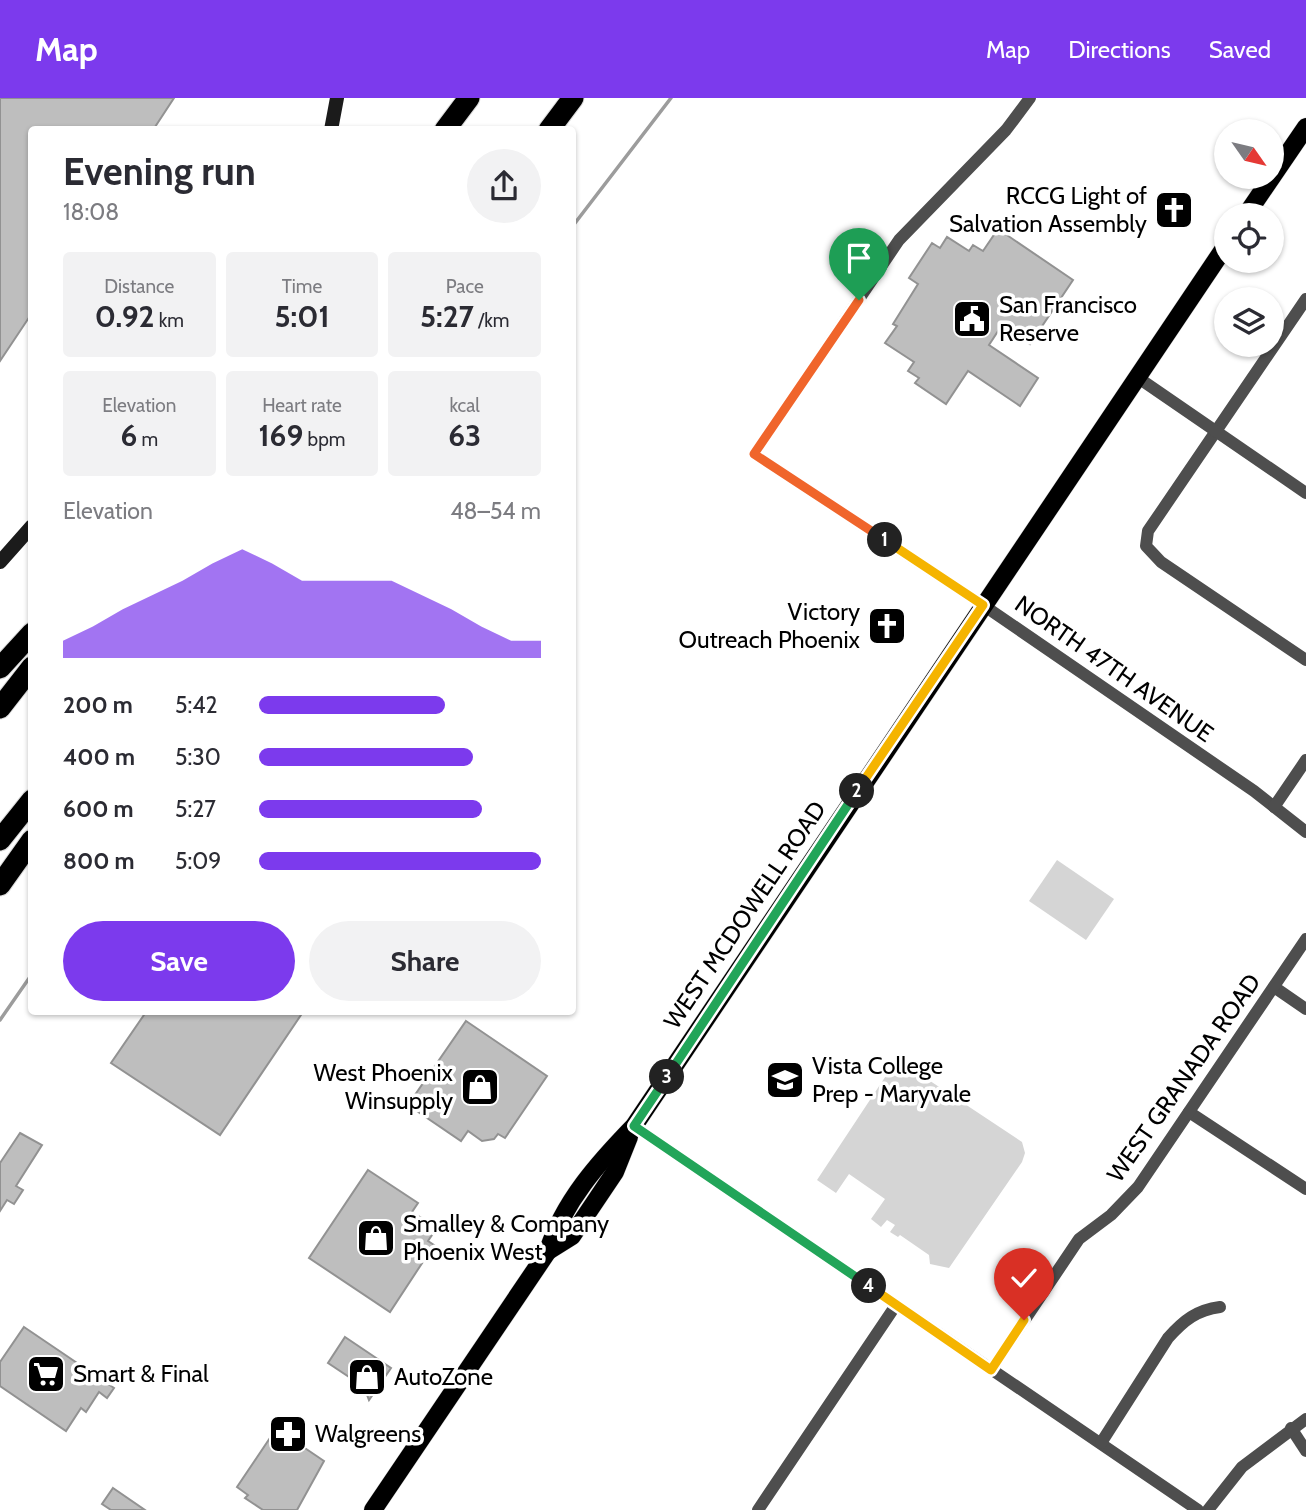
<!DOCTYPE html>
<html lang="en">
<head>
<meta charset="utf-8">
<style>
	:root { --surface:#fff; --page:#f2f2f3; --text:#2b2b33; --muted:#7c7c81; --accent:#7c3aed }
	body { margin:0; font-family:Cabin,sans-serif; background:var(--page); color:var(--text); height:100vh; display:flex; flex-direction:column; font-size:26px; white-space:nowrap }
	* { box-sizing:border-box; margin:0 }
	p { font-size:23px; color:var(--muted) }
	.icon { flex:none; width:38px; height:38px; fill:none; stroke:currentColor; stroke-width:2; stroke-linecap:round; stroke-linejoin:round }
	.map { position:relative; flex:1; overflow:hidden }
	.details { position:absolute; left:28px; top:28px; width:548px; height:889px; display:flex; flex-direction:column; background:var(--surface); border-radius:7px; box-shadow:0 2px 5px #0004 }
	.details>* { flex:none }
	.needle { width:46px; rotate:124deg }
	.fabs { position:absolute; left:1214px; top:21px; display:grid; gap:14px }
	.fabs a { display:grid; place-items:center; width:70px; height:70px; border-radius:50%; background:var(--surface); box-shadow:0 2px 5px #0004; font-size:35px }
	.pin { position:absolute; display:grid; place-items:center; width:60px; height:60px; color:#fff; margin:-72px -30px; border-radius:50% 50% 50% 0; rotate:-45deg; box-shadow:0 0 7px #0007 }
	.pin .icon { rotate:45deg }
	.km { position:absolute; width:35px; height:35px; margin:-18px; border-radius:50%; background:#222; color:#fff; font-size:19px; line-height:35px; text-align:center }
	.round { display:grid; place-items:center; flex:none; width:74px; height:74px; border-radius:37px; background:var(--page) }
	.head { display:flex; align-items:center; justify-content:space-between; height:119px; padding:0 35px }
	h1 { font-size:38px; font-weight:700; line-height:52px }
	.figures { display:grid; grid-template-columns:repeat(3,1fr); gap:10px; height:119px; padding:7px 35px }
	.figures div { display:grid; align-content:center; border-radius:7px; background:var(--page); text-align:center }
	.figures b { font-size:30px; font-weight:700 }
	.figures small { font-size:19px; font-weight:400 }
	.figures p { font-size:19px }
	.chart { height:196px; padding:14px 35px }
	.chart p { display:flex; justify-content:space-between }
	.chart svg { width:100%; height:126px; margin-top:7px; fill:var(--accent); opacity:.7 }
	.cta { display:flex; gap:14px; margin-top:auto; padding:14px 35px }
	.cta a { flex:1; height:80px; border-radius:42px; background:var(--accent); color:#fff; font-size:28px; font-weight:700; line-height:80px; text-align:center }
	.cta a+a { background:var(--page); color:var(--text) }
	ul { padding:0 35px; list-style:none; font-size:23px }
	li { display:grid; grid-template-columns:112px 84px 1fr; align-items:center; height:52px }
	li i { height:18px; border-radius:9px; background:var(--accent) }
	header { display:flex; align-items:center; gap:42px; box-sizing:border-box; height:98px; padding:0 35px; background:var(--accent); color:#fff }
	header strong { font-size:33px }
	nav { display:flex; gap:38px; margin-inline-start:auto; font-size:24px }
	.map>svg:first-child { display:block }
</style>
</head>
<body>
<header>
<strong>Map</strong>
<nav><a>Map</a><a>Directions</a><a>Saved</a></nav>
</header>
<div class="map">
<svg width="1306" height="1412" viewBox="0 0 1306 1412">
	<rect width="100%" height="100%" fill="#fff"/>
	<g fill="#d5d5d5">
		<polygon points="1057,762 1114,801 1086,842 1029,803"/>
		<polygon points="897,961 1022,1044 1025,1055 1022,1064 949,1170 930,1166 929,1157 900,1137 898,1139 890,1134 895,1127 887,1122 881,1129 871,1121 885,1101 849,1076 836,1095 817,1082"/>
	</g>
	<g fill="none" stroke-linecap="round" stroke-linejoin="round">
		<g stroke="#9c9c9c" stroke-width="3.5">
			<polyline points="572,129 671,0"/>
			<polyline points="0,922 32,876"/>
		</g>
	</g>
	<g fill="#bebebe" stroke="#929292" stroke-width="2">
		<polygon points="0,0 174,0 153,32 32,32 32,215 0,263"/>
		<polygon points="998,131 1073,182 1030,246 1002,227 989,247 1038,280 1020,308 968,273 946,306 915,285 919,280 908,273 914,264 885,245 897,228 893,226 918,186 909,180 932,145 940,150 947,139 969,153 973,147 983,153"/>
		<polygon points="146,914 303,914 220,1037 111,965"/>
		<polygon points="466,923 547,978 505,1040 498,1036 494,1041 482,1043 468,1033 461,1043 408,1007"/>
		<polygon points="20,1035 42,1047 16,1088 23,1092 14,1106 7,1102 0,1113 0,1065"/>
		<polygon points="368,1072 418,1105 412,1114 429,1125 432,1137 428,1143 434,1147 390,1214 309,1160"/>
		<polygon points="24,1229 114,1290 107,1300 99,1294 86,1314 81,1310 66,1333 0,1288 0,1264"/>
		<polygon points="345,1239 391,1270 369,1302 364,1289 328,1265"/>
		<polygon points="286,1327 298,1334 293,1342 324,1363 297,1412 263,1412 245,1400 248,1397 237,1389 276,1331 281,1335"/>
		<polygon points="113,1390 145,1412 111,1412 102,1406"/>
	</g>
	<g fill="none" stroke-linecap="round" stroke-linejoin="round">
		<defs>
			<g id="primary">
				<polyline points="1246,117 1306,29"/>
				<polyline points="548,1153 572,1138 615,1074 629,1039"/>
				<path d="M373 1412 548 1153C563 1104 599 1064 634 1028L1227 146"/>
			</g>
			<g id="highway">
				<polyline points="445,32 469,0"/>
				<polyline points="549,32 573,0"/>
				<polyline points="0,570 32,535"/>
				<polyline points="0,610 32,569"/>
				<polyline points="0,742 32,702"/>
				<polyline points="0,787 32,742"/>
			</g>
		</defs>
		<use href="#primary" stroke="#dbdbdb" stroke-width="19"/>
		<use href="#highway" stroke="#dbdbdb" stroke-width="23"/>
		<g stroke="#4e4e4e" stroke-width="12">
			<polyline points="1030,0 1006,32 899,142 754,356 983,507 1254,693 1306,734"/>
			<polyline points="1306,201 1148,433 1146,448 1161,464 1306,562"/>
			<polyline points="1137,279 1306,395"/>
			<polyline points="1274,709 1306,662"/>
			<polyline points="1274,889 1306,911"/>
			<polyline points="1189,1014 1306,1091"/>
			<polyline points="634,1028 1198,1412"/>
			<polyline points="991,1272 1079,1141 1111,1117 1138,1089 1306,841"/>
			<polyline points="1291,1330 1306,1353"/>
			<path d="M1101 1345 1168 1240C1184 1222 1197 1212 1220 1209"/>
			<polyline points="758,1412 896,1207"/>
			<polyline points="1208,1412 1242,1369 1306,1321"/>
		</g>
		<g stroke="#1b1b1b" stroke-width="14">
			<polyline points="331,32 337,0"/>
			<polyline points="0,464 32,428"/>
		</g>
		<use href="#primary" stroke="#000" stroke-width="18"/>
		<use href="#highway" stroke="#000" stroke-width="21"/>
	</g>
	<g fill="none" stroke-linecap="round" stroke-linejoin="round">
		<defs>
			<polyline id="split-1" points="859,202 754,356 885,442"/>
			<polyline id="split-2" points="857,693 983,507 885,442"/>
			<polyline id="split-3" points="667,979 857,693"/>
			<polyline id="split-4" points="667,979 634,1028 869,1188"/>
			<polyline id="split-5" points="869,1188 991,1272 1024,1222"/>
		</defs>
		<use href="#split-1" stroke="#fff" stroke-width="14"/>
		<use href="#split-2" stroke="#fff" stroke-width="14"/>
		<use href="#split-3" stroke="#fff" stroke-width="14"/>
		<use href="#split-4" stroke="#fff" stroke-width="14"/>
		<use href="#split-5" stroke="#fff" stroke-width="14"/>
		<use href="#split-1" stroke="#f0652b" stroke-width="9"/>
		<use href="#split-2" stroke="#f5b400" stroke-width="9"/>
		<use href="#split-3" stroke="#22a559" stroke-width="9"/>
		<use href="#split-4" stroke="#22a559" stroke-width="9"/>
		<use href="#split-5" stroke="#f5b400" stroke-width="9"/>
	</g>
	<defs>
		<symbol id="church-square" viewBox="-11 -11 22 22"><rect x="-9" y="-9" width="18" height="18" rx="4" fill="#000" stroke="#fff"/><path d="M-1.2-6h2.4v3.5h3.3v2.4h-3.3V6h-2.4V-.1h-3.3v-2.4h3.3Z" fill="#fff"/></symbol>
		<symbol id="civic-square" viewBox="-11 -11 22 22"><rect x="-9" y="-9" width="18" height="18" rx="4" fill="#000" stroke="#fff"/><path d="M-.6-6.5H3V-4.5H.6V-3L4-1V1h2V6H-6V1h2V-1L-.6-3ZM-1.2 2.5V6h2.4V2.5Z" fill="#fff"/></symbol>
		<symbol id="school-square" viewBox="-11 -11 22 22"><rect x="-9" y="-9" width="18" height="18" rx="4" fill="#000" stroke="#fff"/><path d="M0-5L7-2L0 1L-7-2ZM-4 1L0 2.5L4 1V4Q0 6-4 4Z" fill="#fff"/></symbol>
		<symbol id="shop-square" viewBox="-11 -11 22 22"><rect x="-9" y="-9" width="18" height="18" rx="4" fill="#000" stroke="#fff"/><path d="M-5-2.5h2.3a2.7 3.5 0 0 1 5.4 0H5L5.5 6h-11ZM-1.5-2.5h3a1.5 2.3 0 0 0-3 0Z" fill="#fff"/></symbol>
		<symbol id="supermarket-square" viewBox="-11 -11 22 22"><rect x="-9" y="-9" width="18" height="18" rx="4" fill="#000" stroke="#fff"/><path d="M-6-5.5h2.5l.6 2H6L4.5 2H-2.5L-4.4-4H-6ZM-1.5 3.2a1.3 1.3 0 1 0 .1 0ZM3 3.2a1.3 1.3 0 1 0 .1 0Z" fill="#fff"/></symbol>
		<symbol id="pharmacy-square" viewBox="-11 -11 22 22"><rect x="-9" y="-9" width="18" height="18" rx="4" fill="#000" stroke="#fff"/><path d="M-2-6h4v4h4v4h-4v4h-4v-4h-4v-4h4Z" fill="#fff"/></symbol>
	</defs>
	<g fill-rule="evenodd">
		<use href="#church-square" x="1152" y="90" width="44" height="44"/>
		<use href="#civic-square" x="950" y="199" width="44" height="44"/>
		<use href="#church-square" x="865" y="506" width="44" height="44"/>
		<use href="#school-square" x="763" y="960" width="44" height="44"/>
		<use href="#shop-square" x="458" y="967" width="44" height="44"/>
		<use href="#shop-square" x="354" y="1118" width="44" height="44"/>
		<use href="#supermarket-square" x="24" y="1254" width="44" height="44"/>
		<use href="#shop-square" x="345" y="1257" width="44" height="44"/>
		<use href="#pharmacy-square" x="266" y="1314" width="44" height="44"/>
	</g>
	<g text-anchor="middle" stroke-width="7" stroke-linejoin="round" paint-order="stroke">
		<g font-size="24" fill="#000" stroke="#fff" text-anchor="start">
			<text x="1147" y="106" text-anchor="end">RCCG Light of<tspan x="1147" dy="28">Salvation Assembly</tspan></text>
			<text x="999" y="215">San Francisco<tspan x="999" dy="28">Reserve</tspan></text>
			<text x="860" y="522" text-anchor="end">Victory<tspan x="860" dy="28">Outreach Phoenix</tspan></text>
			<text x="812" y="976">Vista College<tspan x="812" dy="28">Prep - Maryvale</tspan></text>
			<text x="453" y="983" text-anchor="end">West Phoenix<tspan x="453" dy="28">Winsupply</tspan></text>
			<text x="403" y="1134">Smalley &amp; Company<tspan x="403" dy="28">Phoenix West</tspan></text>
			<text x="73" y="1284">Smart &amp; Final</text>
			<text x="394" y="1287">AutoZone</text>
			<text x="315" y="1344">Walgreens</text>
		</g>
		<g font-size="24" fill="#000" stroke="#fff">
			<text transform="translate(1114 571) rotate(35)" y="8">NORTH 47TH AVENUE</text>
			<text transform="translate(745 817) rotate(-56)" y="8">WEST MCDOWELL ROAD</text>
			<text transform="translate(1184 980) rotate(-55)" y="8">WEST GRANADA ROAD</text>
		</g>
	</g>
</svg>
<div class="fabs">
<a><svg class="needle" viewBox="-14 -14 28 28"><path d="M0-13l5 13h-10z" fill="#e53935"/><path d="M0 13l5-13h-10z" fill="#7c7c81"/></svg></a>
<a><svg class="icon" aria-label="locate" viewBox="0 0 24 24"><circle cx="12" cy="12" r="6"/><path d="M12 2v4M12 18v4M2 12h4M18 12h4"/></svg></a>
<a><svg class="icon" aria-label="layers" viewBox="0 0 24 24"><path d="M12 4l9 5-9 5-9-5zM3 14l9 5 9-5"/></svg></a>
</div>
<div class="pin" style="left:859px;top:202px;background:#1e9e55"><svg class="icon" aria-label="arrive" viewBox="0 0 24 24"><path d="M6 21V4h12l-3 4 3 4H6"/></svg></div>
<div class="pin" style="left:1024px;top:1222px;background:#d93025"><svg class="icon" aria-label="check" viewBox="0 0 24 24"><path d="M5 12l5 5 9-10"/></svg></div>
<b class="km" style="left:885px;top:442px">1</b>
<b class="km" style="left:857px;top:693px">2</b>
<b class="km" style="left:667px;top:979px">3</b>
<b class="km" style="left:869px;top:1188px">4</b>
<section class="details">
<div class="head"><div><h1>Evening run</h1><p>18:08</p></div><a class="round"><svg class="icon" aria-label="share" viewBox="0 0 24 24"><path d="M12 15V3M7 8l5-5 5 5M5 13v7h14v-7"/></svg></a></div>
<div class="figures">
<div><p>Distance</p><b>0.92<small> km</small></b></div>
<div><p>Time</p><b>5:01</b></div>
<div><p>Pace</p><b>5:27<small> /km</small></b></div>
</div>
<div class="figures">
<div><p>Elevation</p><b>6<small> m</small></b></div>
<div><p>Heart rate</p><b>169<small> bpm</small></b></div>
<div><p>kcal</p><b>63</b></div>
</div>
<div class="chart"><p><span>Elevation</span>48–54 m</p>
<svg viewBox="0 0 160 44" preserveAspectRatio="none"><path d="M0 44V38L10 33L20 27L30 22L40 17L50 11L60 6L70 11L80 17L90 17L100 17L110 17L120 22L130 27L140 33L150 38L160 38V44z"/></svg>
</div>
<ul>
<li><b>200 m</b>5:42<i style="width:66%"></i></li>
<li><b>400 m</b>5:30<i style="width:76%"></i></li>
<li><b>600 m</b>5:27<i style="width:79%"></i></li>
<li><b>800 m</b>5:09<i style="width:100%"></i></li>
</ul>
<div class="cta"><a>Save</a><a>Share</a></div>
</section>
</div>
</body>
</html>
